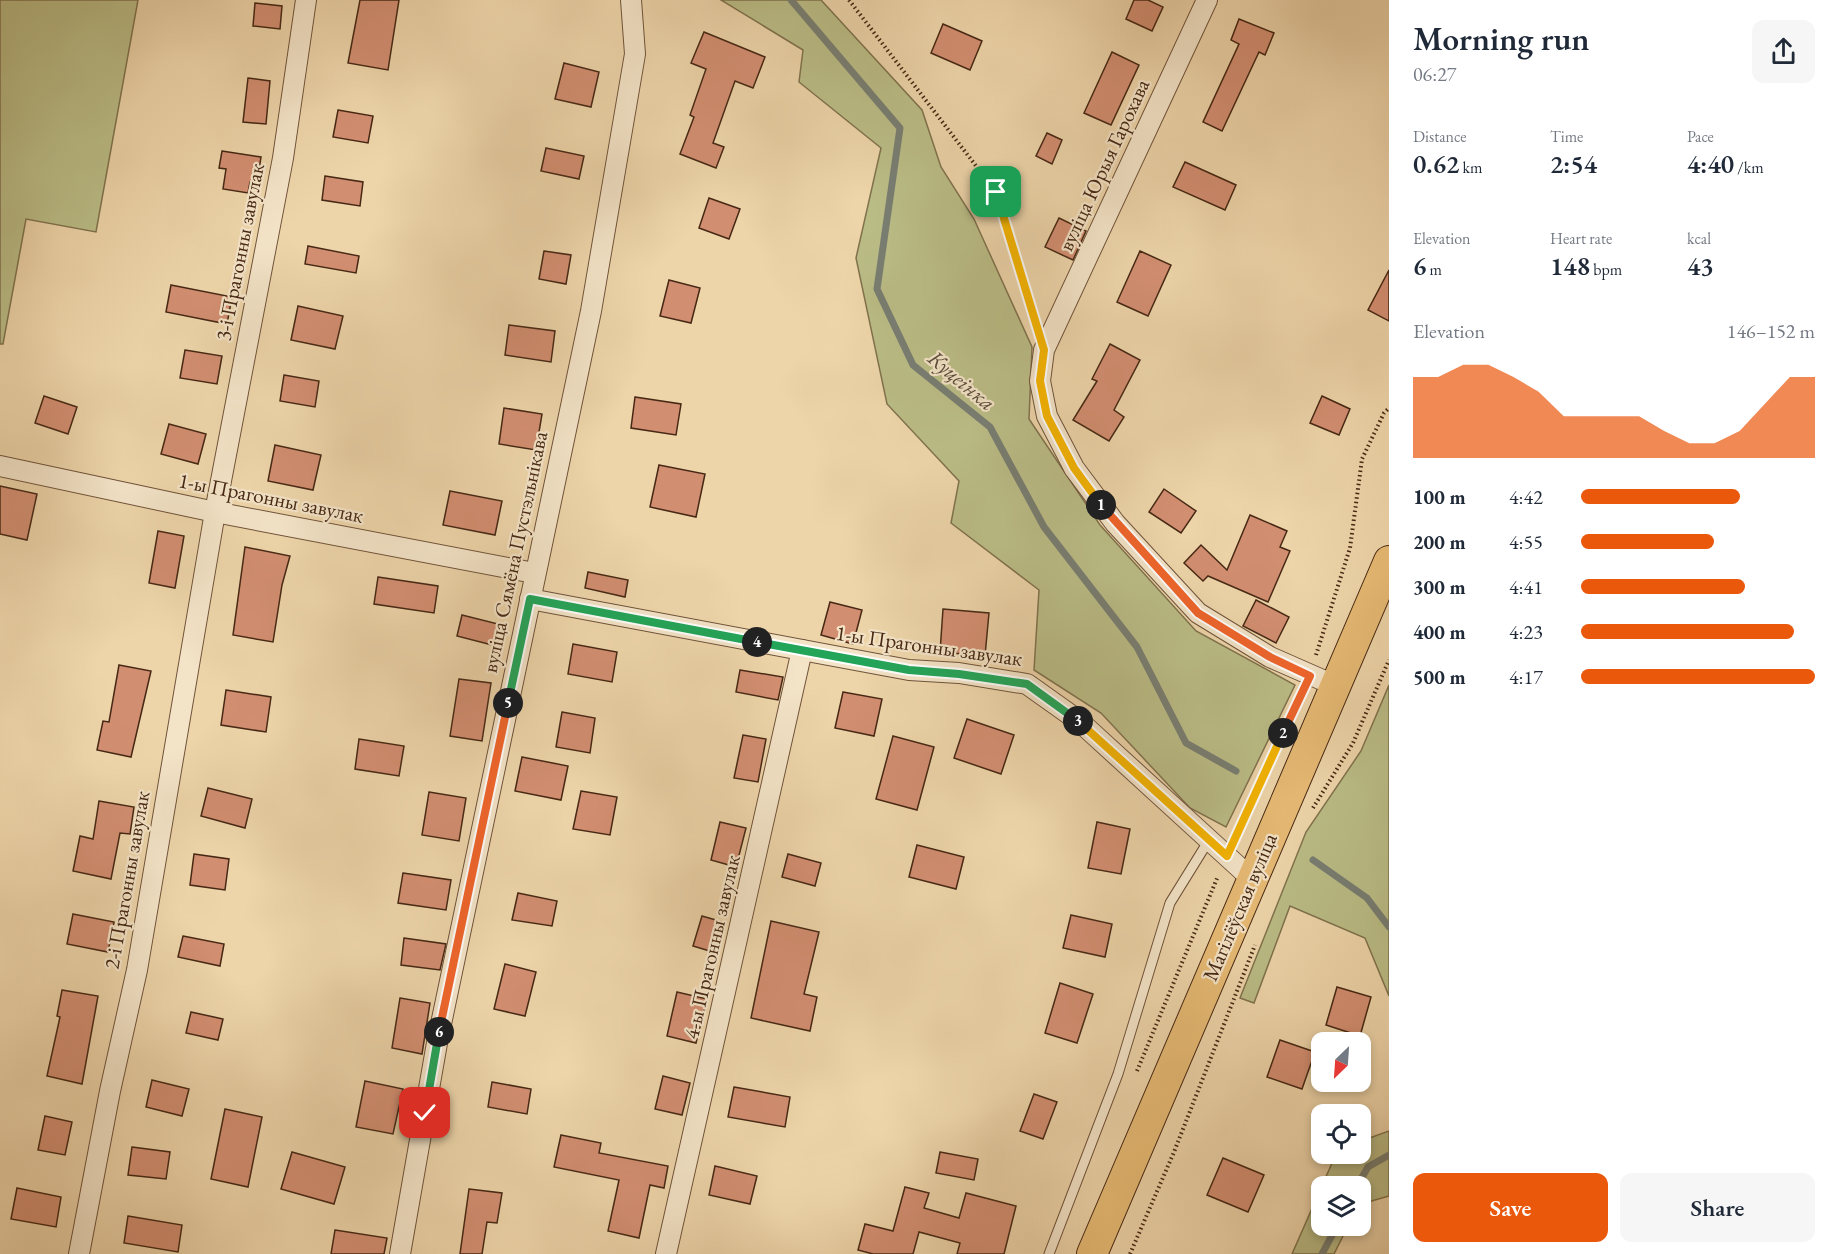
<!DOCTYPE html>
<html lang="en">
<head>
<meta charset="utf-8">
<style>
	:root { --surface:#fff; --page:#f6f6f7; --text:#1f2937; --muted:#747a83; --accent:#ea580c }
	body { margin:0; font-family:"EB Garamond",serif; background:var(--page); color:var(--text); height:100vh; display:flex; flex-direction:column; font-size:22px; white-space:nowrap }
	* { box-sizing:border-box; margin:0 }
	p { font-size:20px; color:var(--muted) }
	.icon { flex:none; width:33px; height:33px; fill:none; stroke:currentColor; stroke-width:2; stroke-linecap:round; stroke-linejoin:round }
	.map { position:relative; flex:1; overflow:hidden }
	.details { display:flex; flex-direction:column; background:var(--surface); width:450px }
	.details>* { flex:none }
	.needle { width:39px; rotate:205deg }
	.buttons { position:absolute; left:1311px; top:1032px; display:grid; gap:12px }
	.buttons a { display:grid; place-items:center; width:60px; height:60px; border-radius:12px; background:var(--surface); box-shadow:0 3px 9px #0003; font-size:30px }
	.pin { position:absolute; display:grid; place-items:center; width:51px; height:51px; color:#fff; margin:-26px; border-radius:12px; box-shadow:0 3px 9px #0006 }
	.km { position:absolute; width:30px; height:30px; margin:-15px; border-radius:50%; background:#222; color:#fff; font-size:16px; line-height:30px; text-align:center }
	.round { display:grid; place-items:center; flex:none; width:63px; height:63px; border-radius:12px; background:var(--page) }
	.summary { display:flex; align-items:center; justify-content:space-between; height:102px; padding:0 24px }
	h1 { font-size:33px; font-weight:600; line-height:45px }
	.figures { display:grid; grid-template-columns:repeat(3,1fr); gap:9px; height:102px; padding:6px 24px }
	.figures div { display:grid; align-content:center }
	.figures b { font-size:26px; font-weight:600 }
	.figures small { font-size:16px; font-weight:400 }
	.figures p { font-size:16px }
	.chart { height:168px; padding:12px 24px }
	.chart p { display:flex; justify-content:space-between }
	.chart svg { width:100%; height:108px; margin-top:6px; fill:var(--accent); opacity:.7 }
	.action { display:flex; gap:12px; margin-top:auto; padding:12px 24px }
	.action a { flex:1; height:69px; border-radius:12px; background:var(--accent); color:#fff; font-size:24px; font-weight:600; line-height:69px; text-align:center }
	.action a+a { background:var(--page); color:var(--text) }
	ul { padding:0 24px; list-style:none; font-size:20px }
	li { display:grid; grid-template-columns:96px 72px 1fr; align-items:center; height:45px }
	li i { height:15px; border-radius:8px; background:var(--accent) }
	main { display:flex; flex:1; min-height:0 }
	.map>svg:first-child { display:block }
</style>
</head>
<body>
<main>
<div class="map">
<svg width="1389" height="1254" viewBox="0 0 1389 1254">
	<rect width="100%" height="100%" fill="#edd4a9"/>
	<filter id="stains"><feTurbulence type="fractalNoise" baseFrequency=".00333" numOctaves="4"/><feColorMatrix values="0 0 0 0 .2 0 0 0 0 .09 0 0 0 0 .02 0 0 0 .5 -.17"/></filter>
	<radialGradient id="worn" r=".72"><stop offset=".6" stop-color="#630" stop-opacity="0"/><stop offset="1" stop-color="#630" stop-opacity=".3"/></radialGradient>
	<g fill="#babc86" stroke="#80724d" stroke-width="1.5">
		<polygon points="0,0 138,0 96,232 26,219 3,344 0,344"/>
		<polygon points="721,0 821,0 922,110 941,167 974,219 1032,347 1029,419 1100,525 1196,631 1295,685 1226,827 1190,808 1101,713 1034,670 1039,590 951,523 959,481 887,404 856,258 881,148 799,82 803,50"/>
		<polygon points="1389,685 1389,996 1365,938 1290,906 1254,1003 1240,998 1306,832 1361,751"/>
		<polygon points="1389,1131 1389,1196 1361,1204 1360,1186 1322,1186 1322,1226 1348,1226 1334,1254 1292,1254 1336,1154 1360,1154 1361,1141"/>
	</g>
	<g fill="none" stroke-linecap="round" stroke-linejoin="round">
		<g stroke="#787e72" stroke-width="7">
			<polyline points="791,0 900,128 877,289 913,365 990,427 1044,527 1137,647 1186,743 1236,771"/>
			<polyline points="1313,860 1367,898 1389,927"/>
			<polyline points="1357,1186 1368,1167 1389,1155"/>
			<polyline points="1322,1254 1337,1226"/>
		</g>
	</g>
	<g fill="#d28e71" stroke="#462814" stroke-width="1.5">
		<polygon points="360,0 399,0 388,70 348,63"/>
		<polygon points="1134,0 1148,0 1163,7 1152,31 1126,19"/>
		<polygon points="255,3 282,6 280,29 253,26"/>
		<polygon points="1239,19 1274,33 1265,55 1259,52 1222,131 1203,122 1239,44 1231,40"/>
		<polygon points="943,24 982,41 970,70 931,53"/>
		<polygon points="704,32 765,57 753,88 735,81 713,143 724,147 716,168 680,154 694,117 690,115 706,69 691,63"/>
		<polygon points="1112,52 1139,65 1111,125 1084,113"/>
		<polygon points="564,63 599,72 591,107 555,99"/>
		<polygon points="248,78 270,81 266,124 243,122"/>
		<polygon points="338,110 373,116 368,143 333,137"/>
		<polygon points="1047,133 1062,140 1052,164 1036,156"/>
		<polygon points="546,148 584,156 579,179 541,171"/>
		<polygon points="222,151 261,157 257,183 250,182 248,193 223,189 226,169 219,168"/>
		<polygon points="1185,162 1236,185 1225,210 1173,187"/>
		<polygon points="325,176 363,182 360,206 322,200"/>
		<polygon points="709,198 740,209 729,239 699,228"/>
		<polygon points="1059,218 1086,231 1073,260 1045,247"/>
		<polygon points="308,246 359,256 356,273 305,264"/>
		<polygon points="544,251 571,255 566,284 539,279"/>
		<polygon points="1140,251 1171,265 1148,316 1117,302"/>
		<polygon points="1389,270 1389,321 1368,310"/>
		<polygon points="669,280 700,288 691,323 660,316"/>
		<polygon points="171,285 232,297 227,324 166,312"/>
		<polygon points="298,306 343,316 335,349 291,340"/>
		<polygon points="509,325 555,331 551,362 505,355"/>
		<polygon points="1110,344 1140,360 1114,410 1124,417 1109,441 1073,420 1097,381 1092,379"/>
		<polygon points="185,350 222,356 217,384 180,378"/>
		<polygon points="284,375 319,381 315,407 280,401"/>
		<polygon points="44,396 77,407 68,434 35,423"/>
		<polygon points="1322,396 1350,409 1339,435 1310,423"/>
		<polygon points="635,397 681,404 676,435 631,428"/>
		<polygon points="504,408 542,414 536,450 499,444"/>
		<polygon points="169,424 206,434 198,464 161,454"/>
		<polygon points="275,445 321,455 313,490 268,481"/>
		<polygon points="659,465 705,474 696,517 650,507"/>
		<polygon points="0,486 37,494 27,540 0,534"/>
		<polygon points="1164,489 1196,511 1181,533 1149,512"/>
		<polygon points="450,491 502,501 495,535 443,525"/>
		<polygon points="1250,515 1287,531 1280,547 1290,551 1268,602 1208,576 1203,581 1184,563 1201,545 1227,570"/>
		<polygon points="158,531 184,536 175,588 149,583"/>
		<polygon points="245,547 290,556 282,585 273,642 233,635"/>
		<polygon points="588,572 628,580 625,597 585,588"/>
		<polygon points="378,577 438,586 434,613 374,604"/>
		<polygon points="1256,600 1289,617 1276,643 1243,626"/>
		<polygon points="830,602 862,610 853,644 821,635"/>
		<polygon points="943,609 989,613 985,656 940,652"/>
		<polygon points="462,615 506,626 500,647 457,636"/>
		<polygon points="573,644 617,652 612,682 568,674"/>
		<polygon points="119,665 151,671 131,757 97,750 103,721 109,722"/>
		<polygon points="740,670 783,677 778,700 736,692"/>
		<polygon points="459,679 491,683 482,741 450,736"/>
		<polygon points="226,690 271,697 266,732 221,725"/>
		<polygon points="843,692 882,699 874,736 835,728"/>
		<polygon points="562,712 595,718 590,753 556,747"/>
		<polygon points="967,719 1014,735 1001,774 954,758"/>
		<polygon points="743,735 766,739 758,782 734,778"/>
		<polygon points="893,736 934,747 917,810 876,799"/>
		<polygon points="359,739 404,746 399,776 355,769"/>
		<polygon points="522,757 568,766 561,800 515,791"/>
		<polygon points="208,788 252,799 245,828 201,816"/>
		<polygon points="581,791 617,797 610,835 573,829"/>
		<polygon points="429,792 466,798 459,841 422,835"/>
		<polygon points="99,801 134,807 130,834 120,833 111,879 73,871 80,836 93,839"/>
		<polygon points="720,822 746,828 736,867 711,860"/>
		<polygon points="1097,822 1130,829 1121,874 1088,868"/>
		<polygon points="917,845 964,857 956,889 909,877"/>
		<polygon points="194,854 229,859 225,890 190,885"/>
		<polygon points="788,854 821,863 815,886 782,877"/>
		<polygon points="403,873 451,880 446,910 398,903"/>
		<polygon points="518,893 557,901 552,926 512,920"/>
		<polygon points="73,914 114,922 108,952 67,944"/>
		<polygon points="1071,915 1112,924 1105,957 1063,948"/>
		<polygon points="702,916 723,922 713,952 693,946"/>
		<polygon points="771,921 819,932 804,994 817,997 810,1031 751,1018"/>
		<polygon points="183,936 224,944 220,966 178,957"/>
		<polygon points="404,938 446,944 440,970 401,965"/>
		<polygon points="505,964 536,972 525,1016 494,1009"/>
		<polygon points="1060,983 1093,994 1077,1043 1045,1033"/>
		<polygon points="1337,987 1371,997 1360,1036 1326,1025"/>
		<polygon points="62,990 98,996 82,1084 47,1076 60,1017 57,1016"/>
		<polygon points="677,992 707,999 696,1043 667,1036"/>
		<polygon points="400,998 430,1003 422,1054 392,1048"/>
		<polygon points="191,1012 223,1019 218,1040 186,1033"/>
		<polygon points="1280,1040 1315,1052 1302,1089 1267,1077"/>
		<polygon points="663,1076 690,1083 682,1115 655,1109"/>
		<polygon points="152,1080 189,1089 182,1116 146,1107"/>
		<polygon points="365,1081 403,1089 393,1134 356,1127"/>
		<polygon points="492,1082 531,1089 527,1114 488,1107"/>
		<polygon points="734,1087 790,1097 785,1127 728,1117"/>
		<polygon points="1034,1094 1057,1102 1043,1139 1020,1131"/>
		<polygon points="225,1109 262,1117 248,1187 211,1179"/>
		<polygon points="45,1116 72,1122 65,1155 38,1150"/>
		<polygon points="561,1135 601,1143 599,1153 668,1166 664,1188 650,1185 639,1238 608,1231 619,1180 554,1167"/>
		<polygon points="132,1147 170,1152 166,1179 128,1175"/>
		<polygon points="292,1152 345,1167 334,1204 281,1189"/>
		<polygon points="940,1152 978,1159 974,1180 936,1173"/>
		<polygon points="1223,1158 1264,1175 1248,1212 1207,1195"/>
		<polygon points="715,1166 757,1176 750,1204 709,1195"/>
		<polygon points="905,1187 929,1193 924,1208 959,1218 966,1193 1016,1206 1004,1254 957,1254 960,1243 919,1232 913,1254 873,1254 858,1250 865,1224 893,1231"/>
		<polygon points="17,1188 61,1197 56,1227 11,1219"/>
		<polygon points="469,1189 502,1193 497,1223 487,1222 482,1254 460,1254"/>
		<polygon points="128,1216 182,1225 178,1252 124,1243"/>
		<polygon points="335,1230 387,1238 384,1254 331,1254"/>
	</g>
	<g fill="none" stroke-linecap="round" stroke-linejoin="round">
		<defs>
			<polyline id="service" points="1049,1254 1118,1074 1170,903 1209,840"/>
			<g id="minor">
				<polyline points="1207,0 1044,350 1040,381 1047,416 1074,468 1115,523 1198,613 1270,657 1336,686"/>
				<polyline points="0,466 215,512 534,573"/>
				<polyline points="530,599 909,670 959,673 1027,684 1079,721 1253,880"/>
				<polyline points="79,1254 110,1091 137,970 215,512 283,158 306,0"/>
				<polyline points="400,1254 437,1043 591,311 635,54 631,0"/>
				<polyline points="666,1254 802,650"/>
			</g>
			<polyline id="primary" points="1092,1254 1389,561"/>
		</defs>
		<use href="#service" stroke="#705339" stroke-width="11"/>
		<use href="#minor" stroke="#705339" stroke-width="22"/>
		<use href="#primary" stroke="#462814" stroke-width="32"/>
		<g stroke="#462814" stroke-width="4" stroke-dasharray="1.5 3" stroke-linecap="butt">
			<polyline points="849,0 996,192 1035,320"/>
			<polyline points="1316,655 1350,548 1362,459 1384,413 1389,408"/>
			<polyline points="1313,808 1353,743 1389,660"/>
			<polyline points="1235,836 1299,698"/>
			<polyline points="1137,1071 1218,876"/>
			<polyline points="1130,1254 1174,1152 1255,945"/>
		</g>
		<use href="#service" stroke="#f3e3c7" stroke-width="9"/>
		<use href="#minor" stroke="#f3e3c7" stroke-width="20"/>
		<use href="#primary" stroke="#e6ba74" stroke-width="30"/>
	</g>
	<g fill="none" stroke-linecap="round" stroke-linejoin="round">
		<defs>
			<polyline id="split-1" points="996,192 1044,350 1040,381 1047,416 1074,468 1101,505"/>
			<polyline id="split-2" points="1101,505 1198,613 1270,657 1310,676 1283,733"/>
			<polyline id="split-3" points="1078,721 1227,856 1283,733"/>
			<polyline id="split-4" points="757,642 909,670 959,674 1027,684 1078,721"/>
			<polyline id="split-5" points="508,703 530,599 757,642"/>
			<polyline id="split-6" points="439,1032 508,703"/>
			<polyline id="split-7" points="425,1113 439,1032"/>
		</defs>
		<use href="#split-1" stroke="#fff" stroke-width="12"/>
		<use href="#split-2" stroke="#fff" stroke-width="12"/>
		<use href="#split-3" stroke="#fff" stroke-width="12"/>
		<use href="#split-4" stroke="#fff" stroke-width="12"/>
		<use href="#split-5" stroke="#fff" stroke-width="12"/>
		<use href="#split-6" stroke="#fff" stroke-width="12"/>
		<use href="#split-7" stroke="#fff" stroke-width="12"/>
		<use href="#split-1" stroke="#f5b400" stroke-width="8"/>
		<use href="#split-2" stroke="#f0652b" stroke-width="8"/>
		<use href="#split-3" stroke="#f5b400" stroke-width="8"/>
		<use href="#split-4" stroke="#22a559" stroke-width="8"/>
		<use href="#split-5" stroke="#22a559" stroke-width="8"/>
		<use href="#split-6" stroke="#f0652b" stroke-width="8"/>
		<use href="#split-7" stroke="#22a559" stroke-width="8"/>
	</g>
	<g text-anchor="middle" stroke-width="4.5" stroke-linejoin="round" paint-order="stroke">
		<g font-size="21" fill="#462814" stroke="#f3e3c7">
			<text transform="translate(1104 165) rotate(-65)" y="7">вуліца Юрыя Гарохава</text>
			<text transform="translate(240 252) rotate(-79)" y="7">3-і Прагонны завулак</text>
			<text transform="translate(271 498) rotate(11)" y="7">1-ы Прагонны завулак</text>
			<text transform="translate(515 552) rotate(-78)" y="7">вуліца Сямёна Пустэльнікава</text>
			<text transform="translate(929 646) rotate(8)" y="7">1-ы Прагонны завулак</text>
			<text transform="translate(127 880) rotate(-80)" y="7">2-і Прагонны завулак</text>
			<text transform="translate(1240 907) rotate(-67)" y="7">Магілёўская вуліца</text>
			<text transform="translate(712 947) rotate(-77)" y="7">4-ы Прагонны завулак</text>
		</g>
		<g font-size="22" font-style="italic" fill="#5b4c3b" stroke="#f3e3c7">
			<text transform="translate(962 380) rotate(40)" y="8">Куцеінка</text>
		</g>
	</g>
	<rect width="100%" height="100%" filter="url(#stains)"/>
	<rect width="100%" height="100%" fill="url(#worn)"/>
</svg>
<div class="buttons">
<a><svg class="needle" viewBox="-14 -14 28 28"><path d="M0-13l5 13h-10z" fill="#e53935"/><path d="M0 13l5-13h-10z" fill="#747a83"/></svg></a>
<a><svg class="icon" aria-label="locate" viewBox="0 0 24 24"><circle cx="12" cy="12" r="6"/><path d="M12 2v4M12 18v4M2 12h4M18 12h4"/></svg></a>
<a><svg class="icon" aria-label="layers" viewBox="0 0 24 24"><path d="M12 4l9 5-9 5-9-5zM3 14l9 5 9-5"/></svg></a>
</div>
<div class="pin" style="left:996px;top:192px;background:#1e9e55"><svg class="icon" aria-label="arrive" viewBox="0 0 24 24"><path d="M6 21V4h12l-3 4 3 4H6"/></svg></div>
<div class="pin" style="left:425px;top:1113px;background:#d93025"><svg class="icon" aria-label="check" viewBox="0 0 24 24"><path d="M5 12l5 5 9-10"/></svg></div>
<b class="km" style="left:1101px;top:505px">1</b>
<b class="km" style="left:1283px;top:733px">2</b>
<b class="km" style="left:1078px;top:721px">3</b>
<b class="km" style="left:757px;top:642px">4</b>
<b class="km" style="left:508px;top:703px">5</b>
<b class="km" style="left:439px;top:1032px">6</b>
</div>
<section class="details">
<div class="summary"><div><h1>Morning run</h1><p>06:27</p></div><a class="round"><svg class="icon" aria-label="share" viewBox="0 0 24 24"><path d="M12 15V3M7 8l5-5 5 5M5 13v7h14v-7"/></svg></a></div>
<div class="figures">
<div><p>Distance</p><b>0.62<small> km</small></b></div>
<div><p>Time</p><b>2:54</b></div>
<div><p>Pace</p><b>4:40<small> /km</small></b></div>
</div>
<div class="figures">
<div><p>Elevation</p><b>6<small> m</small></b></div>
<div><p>Heart rate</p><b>148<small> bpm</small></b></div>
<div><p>kcal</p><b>43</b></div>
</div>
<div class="chart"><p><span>Elevation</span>146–152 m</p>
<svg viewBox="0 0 160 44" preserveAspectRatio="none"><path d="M0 44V11L10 11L20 6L30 6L40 11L50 17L60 27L70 27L80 27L90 27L100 33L110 38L120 38L130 33L140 22L150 11L160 11V44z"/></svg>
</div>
<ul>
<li><b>100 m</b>4:42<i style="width:68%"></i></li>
<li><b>200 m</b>4:55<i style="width:57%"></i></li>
<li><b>300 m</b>4:41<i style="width:70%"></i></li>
<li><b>400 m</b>4:23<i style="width:91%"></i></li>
<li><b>500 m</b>4:17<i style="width:100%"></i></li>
</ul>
<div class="action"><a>Save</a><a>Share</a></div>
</section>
</main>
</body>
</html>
